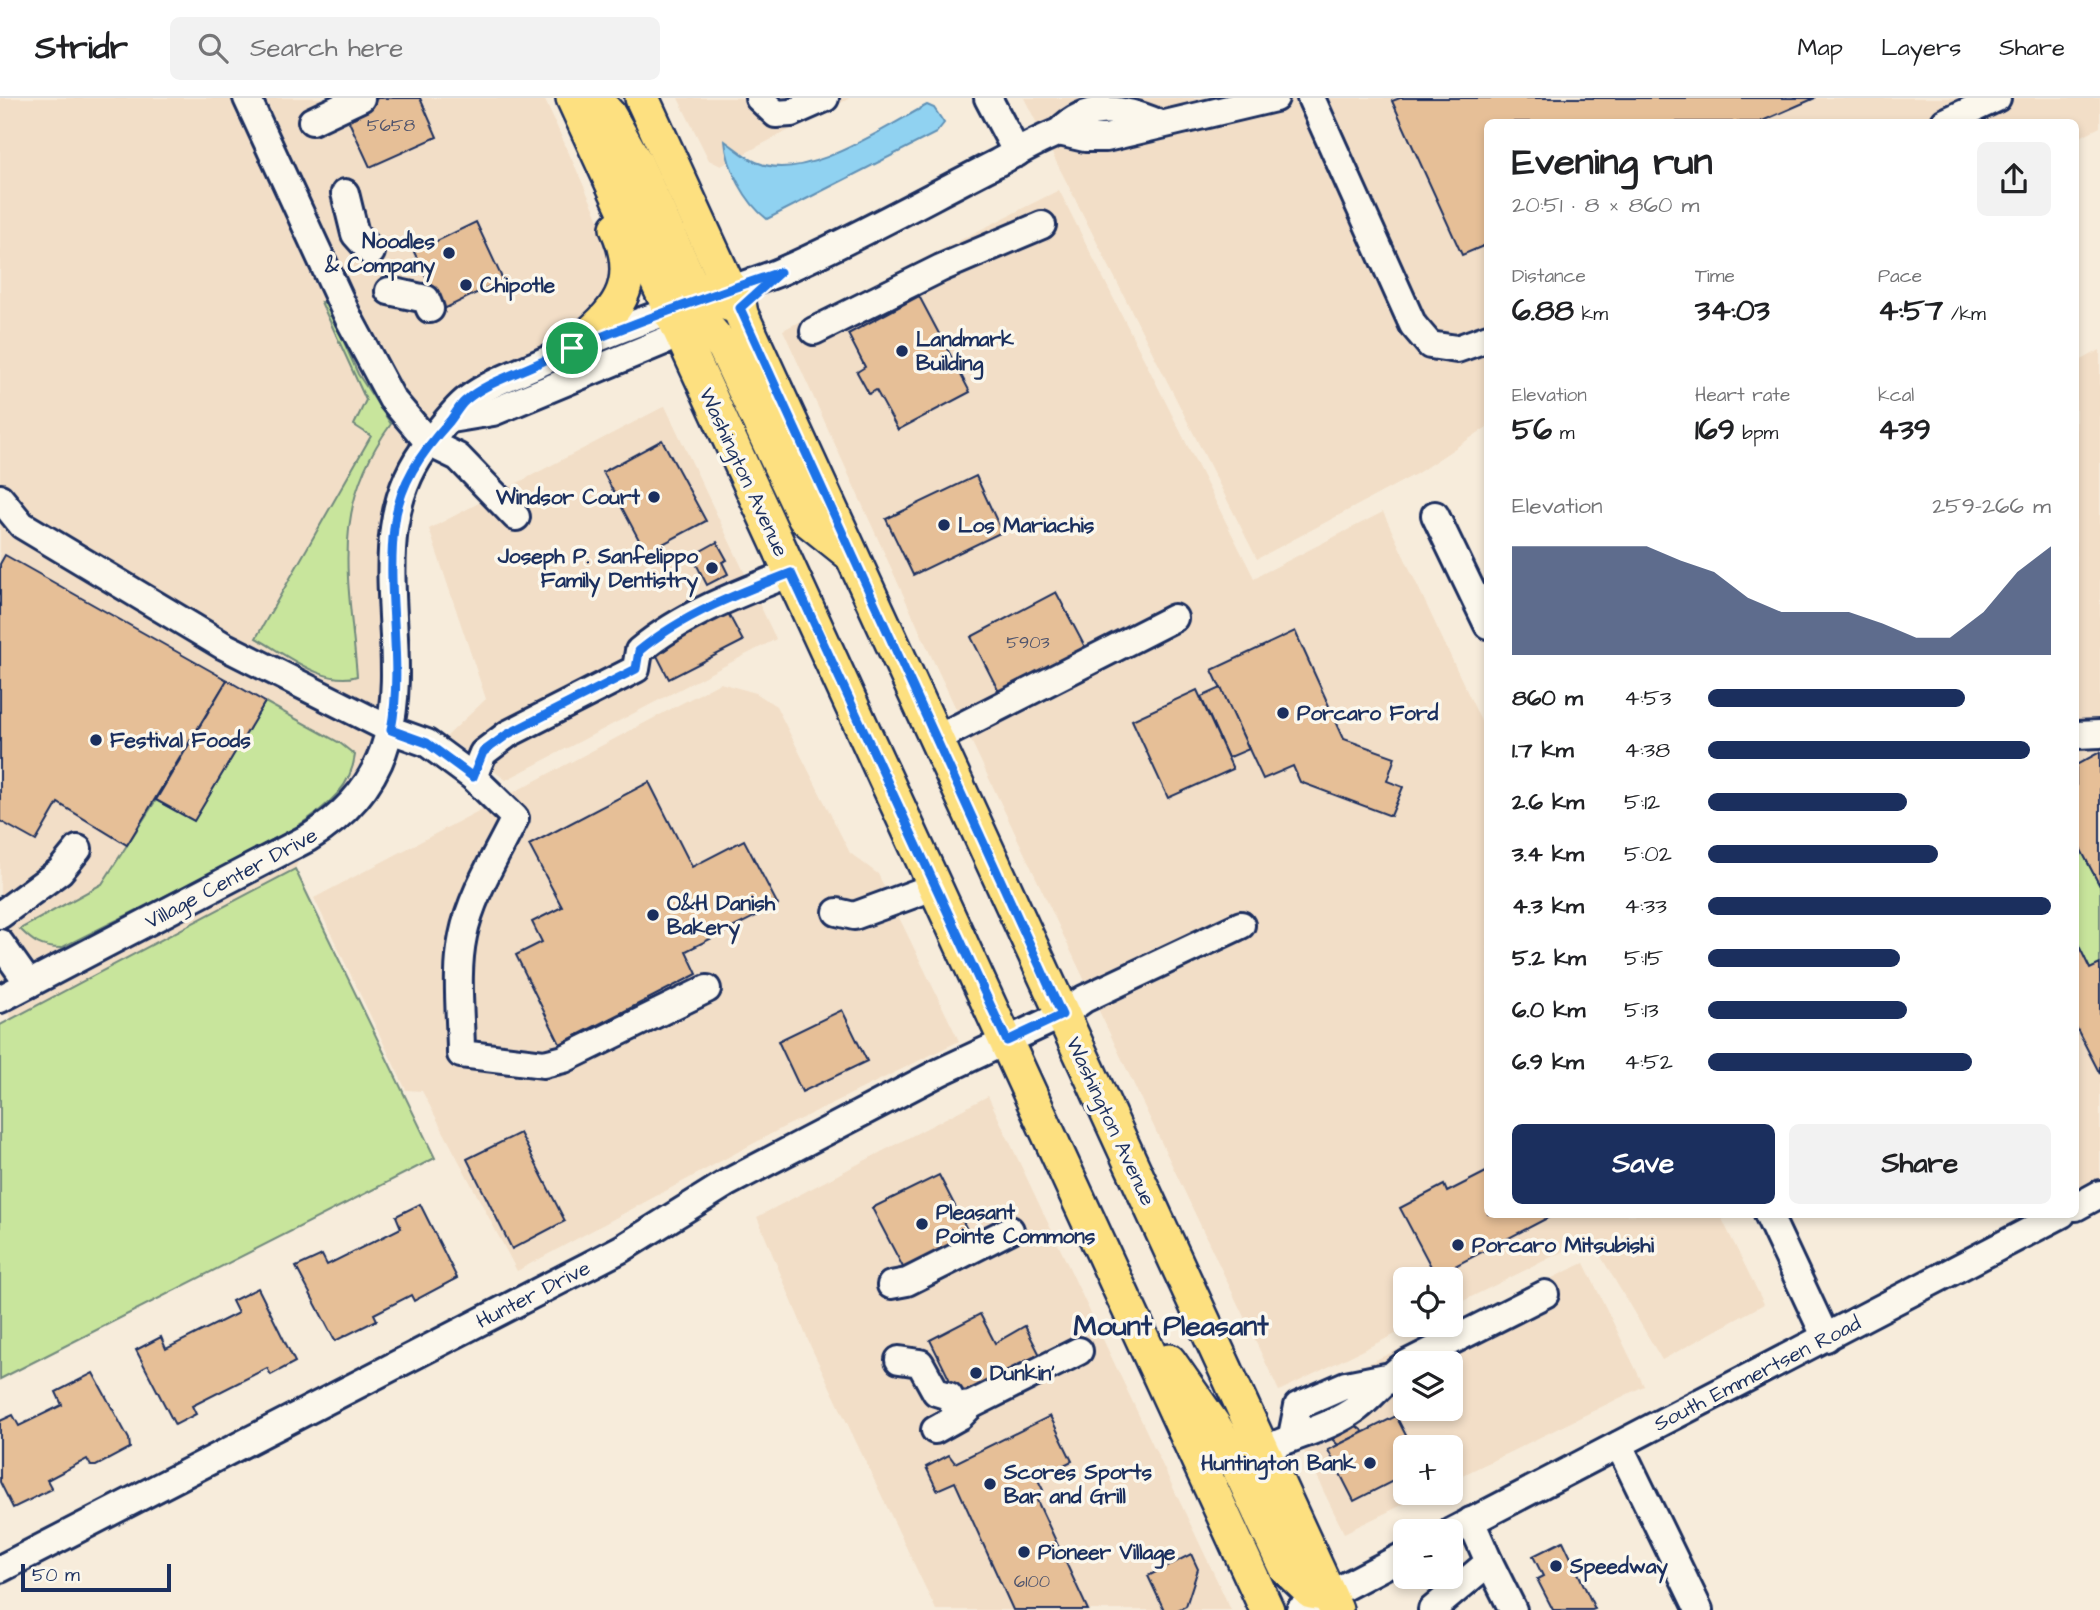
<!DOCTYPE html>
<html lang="en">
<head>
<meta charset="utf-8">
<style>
	:root { --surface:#fff; --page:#f2f2f2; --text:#202124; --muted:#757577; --line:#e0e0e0; --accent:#1b2f5e }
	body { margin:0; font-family:"Architects Daughter",sans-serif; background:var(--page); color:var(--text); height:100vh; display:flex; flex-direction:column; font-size:26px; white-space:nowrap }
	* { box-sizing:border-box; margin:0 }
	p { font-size:23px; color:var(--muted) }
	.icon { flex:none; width:38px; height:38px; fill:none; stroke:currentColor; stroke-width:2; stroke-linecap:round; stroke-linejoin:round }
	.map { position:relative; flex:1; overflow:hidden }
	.details { position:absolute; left:1484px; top:21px; width:595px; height:1099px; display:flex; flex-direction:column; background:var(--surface); border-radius:10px; box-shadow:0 4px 10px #0003 }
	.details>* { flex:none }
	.buttons { position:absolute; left:1393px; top:1169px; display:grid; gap:14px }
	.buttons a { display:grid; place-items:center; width:70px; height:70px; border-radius:10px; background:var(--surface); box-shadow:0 4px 10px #0003; font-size:35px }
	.scale { position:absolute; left:21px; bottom:18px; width:150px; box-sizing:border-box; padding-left:7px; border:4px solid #1b2f5e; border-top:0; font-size:19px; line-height:24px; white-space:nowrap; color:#1b2f5e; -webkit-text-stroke:5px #fbf7ec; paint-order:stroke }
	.pin { position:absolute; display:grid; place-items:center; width:60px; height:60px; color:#fff; margin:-30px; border:4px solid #fff; border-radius:50%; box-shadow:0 2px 7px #0007 }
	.round { display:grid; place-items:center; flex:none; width:74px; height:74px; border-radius:10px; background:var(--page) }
	.headline { display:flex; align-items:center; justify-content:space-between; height:119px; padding:0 28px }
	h1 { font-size:38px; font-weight:700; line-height:52px }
	.stats { display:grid; grid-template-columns:repeat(3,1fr); gap:10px; height:119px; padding:7px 28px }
	.stats div { display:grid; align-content:center }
	.stats b { font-size:30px; font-weight:700 }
	.stats small { font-size:19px; font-weight:400 }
	.stats p { font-size:19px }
	.chart { height:196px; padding:14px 28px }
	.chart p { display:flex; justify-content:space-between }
	.chart svg { width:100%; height:126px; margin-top:7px; fill:var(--accent); opacity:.7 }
	.cta { display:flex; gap:14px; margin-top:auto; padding:14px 28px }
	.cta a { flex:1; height:80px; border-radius:10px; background:var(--accent); color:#fff; font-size:28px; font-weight:700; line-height:80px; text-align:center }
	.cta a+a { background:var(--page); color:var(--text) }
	ul { padding:0 28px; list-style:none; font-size:23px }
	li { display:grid; grid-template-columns:112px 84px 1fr; align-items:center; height:52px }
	li i { height:18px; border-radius:9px; background:var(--accent) }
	header { display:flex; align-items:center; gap:42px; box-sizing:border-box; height:98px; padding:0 35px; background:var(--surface); border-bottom:2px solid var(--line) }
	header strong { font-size:33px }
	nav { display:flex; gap:38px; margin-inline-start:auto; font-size:24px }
	.search { width:490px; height:63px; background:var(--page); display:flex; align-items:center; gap:18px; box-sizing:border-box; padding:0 24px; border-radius:10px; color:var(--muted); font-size:26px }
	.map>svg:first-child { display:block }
</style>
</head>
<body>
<header>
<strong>Stridr</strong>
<div class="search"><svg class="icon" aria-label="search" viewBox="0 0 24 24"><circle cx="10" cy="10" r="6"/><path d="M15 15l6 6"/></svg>Search here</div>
<nav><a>Map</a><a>Layers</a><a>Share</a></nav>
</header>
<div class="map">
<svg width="2100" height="1512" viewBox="0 0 2100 1512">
	<rect width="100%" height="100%" fill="#f7ecdb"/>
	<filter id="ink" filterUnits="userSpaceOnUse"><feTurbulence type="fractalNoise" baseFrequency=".0143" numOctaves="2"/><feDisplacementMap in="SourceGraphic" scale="14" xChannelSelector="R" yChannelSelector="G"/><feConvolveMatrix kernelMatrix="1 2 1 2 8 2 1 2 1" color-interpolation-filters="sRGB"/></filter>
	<g filter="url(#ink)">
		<g fill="#f2dec7" fill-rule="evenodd">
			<polygon points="0,0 544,0 611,148 641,224 494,285 413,370 382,656 308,740 295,771 12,921 0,901"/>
			<polygon points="678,0 850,0 721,68 709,62"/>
			<polygon points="1024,0 2100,0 2100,29 2076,41 2076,24 1488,24 1487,329 1416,376 1257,461"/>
			<polygon points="1059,92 1254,480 1383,414 1487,636 1488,1116 1720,1117 1764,1206 1662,1262 1590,1140 1451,1209 1451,1181 1405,1181 1405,1227 1414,1227 1279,1293 932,560 783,232"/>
			<polygon points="2100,252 2100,1096 2076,1109 2076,265"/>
			<polygon points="665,308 776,541 506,682 446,639 486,601 429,431"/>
			<polygon points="720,585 756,595 776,608 850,755 878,776 959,943 782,1030 517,1173 422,993 406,992 314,800"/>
			<polygon points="988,998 1231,1512 936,1512 810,1247 757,1119"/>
			<path d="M1584 1165 1644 1288 1451 1383V1349H1405V1395H1427L1344 1435 1281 1306ZM1405 1265H1451V1311H1405Z"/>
		</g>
		<g fill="#c8e59c" stroke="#728a7d" stroke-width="2">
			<path d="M321 204 327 205 358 276 391 326C329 411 349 480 357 578 325 589 284 555 256 540L371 338 354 327 366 302Z"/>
			<path d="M265 604 340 645 355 657C353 671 348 684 338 695 312 724 277 740 244 757 184 790 122 819 61 850 41 850 33 844 20 831L102 786 156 702 194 723Z"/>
			<polygon points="2078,746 2100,788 2100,866 2090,871 2076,842"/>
			<polygon points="295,771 435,1060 0,1281 0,927"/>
		</g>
		<path fill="#90d2f1" stroke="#6191b6" stroke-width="2" d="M927 7 934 10 944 25 936 35 767 121C746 105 727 70 725 43 735 50 745 59 756 64 804 86 885 29 927 7Z"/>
		<g fill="#e6bf97" stroke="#1b2f5e" stroke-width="2">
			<polygon points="378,0 420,0 437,39 370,69 345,15"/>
			<polygon points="1400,0 1815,0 1760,24 1488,24 1488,146 1462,157 1392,3"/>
			<polygon points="476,124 503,182 442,212 414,154"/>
			<polygon points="919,198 970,294 898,332 876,292 869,296 857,274 865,269 848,236"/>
			<polygon points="662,342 706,423 646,455 603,374"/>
			<polygon points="976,378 1002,434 913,477 886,421"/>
			<polygon points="717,444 727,462 722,464 728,476 707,487 692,458"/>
			<polygon points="5,457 227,582 127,747 58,705 36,743 0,723 0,466"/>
			<polygon points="1056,494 1085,549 999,594 971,539"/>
			<polygon points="728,515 743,543 669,581 654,552"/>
			<polygon points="1295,533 1344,641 1395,659 1387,683 1403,689 1391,718 1300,684 1293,668 1263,681 1212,572"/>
			<polygon points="227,582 265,604 194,723 156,702"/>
			<polygon points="1221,590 1249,651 1228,660 1201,599"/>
			<polygon points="1197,592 1233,671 1168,700 1132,622"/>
			<polygon points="2100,654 2100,788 2078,746 2076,747 2076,667"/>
			<polygon points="649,684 692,769 744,742 778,807 686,853 697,876 560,946 516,857 542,844 532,824 562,809 529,747"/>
			<polygon points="2076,842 2090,871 2100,866 2100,976 2076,929"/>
			<polygon points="842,912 867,963 802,994 778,943"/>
			<polygon points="520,1035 565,1123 512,1151 467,1061"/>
			<polygon points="1488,1073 1488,1116 1555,1116 1436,1178 1400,1110 1444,1087 1447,1094"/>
			<polygon points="939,1077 972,1141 906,1175 872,1110"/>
			<polygon points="420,1106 457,1180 414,1203 411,1197 374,1216 377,1222 335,1243 296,1169 322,1157 327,1167 401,1130 396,1118"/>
			<polygon points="258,1190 295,1264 271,1277 267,1270 192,1308 196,1316 175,1327 136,1252 161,1239 166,1251 238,1215 232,1203"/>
			<polygon points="980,1216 995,1245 1025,1228 1042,1261 960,1303 930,1242"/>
			<polygon points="93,1275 129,1341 130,1350 96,1368 91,1368 87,1361 47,1382 52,1391 13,1410 0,1384 0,1323 13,1317 19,1328 62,1307 56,1294"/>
			<polygon points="1328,1306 1364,1334 1338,1347 1308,1317"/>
			<polygon points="1050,1318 1072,1363 1037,1380 1043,1392 1034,1396 1088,1512 1013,1512 955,1384 937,1392 926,1369 949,1357 955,1365"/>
			<polygon points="1396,1318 1412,1349 1405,1349 1405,1377 1354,1403 1328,1352"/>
			<polygon points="1563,1443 1595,1511 1592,1512 1553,1512 1537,1481 1543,1478 1533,1458"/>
			<polygon points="1191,1456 1198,1471 1186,1508 1178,1512 1164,1512 1148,1478"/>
		</g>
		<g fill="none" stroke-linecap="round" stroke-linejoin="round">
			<defs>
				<g id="minor">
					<polyline points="247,0 349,221 392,301 429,345 458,359 516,419"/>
					<polyline points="759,0 776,16 791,15 825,0"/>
					<polyline points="988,0 1017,55"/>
					<polyline points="1311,0 1413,227 1430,247 1457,251 1488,240"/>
					<polyline points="312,23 361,0"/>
					<polyline points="1945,24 1997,0"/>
					<polyline points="1059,34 1085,40 1106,40 1275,0"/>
					<polyline points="345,95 355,136 371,154"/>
					<polyline points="389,193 426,201 430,211"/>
					<polyline points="814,233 941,170 1042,127"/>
					<polyline points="451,321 493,314 698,229"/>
					<path d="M0 400 22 427 224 548 391 632 427 645 473 679 515 720C497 757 471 797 463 838 455 876 461 918 461 956L544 966 564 961 707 891"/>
					<polyline points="1435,417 1488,527"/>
					<polyline points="2076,637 2100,636"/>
					<polyline points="936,641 1174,520"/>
					<path d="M473 679 483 655 508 636 636 571 639 553C682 517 739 495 791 475"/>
					<polyline points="837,814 854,818 936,788"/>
					<polyline points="0,817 60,773 78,751"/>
					<polyline points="0,845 29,886"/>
					<path d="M0 901 308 740C475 639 331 464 430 344 439 332 457 309 468 301 489 285 516 276 540 265 595 240 653 218 711 198 734 189 759 183 782 173 855 141 926 101 997 65 1018 54 1038 42 1059 34 1087 4 1123 10 1158 25"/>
					<polyline points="2076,1109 2100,1096"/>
					<polyline points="1768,1116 1826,1240"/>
					<polyline points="891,1187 907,1184 1010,1132"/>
					<polyline points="899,1262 920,1265 936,1294 949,1298 955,1309 971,1307 1079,1253"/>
					<polyline points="1408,1265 1545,1196"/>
					<polyline points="935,1332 960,1318 971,1307"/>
					<polyline points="1292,1338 1298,1308 1346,1287 1386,1279"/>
					<polyline points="1619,1347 1699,1512"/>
					<path d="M1262 1353C1293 1337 1329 1331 1357 1310 1374 1297 1387 1279 1405 1267"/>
					<polyline points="1451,1434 2062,1116"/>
					<polyline points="1489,1464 1513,1512"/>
					<polyline points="0,1471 621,1151 727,1085 940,974 1062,917 1084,901 1241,827"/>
					<polyline points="1300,1512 1405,1457"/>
					<polyline points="1432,1512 1489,1464 1471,1423"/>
				</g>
				<g id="major">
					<polyline points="573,0 1267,1512"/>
					<polyline points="594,0 609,17 636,65 690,183 707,199 740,210"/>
					<polyline points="642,0 1336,1512"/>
					<polyline points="669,214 704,226 724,249 804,419 849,455"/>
					<path d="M572 250C616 217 643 187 617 130"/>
					<polyline points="1169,1263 1215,1329 1236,1364 1285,1469 1311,1494 1329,1497"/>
				</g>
			</defs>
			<use href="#minor" stroke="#1b2f5e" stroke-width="32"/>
			<use href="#major" stroke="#1b2f5e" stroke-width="38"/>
			<use href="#minor" stroke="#fbf7ec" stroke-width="26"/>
			<use href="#major" stroke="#fde080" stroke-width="33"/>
		</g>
	</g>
	<g fill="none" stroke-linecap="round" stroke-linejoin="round" filter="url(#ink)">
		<defs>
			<path id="route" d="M780 174 740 210 1062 917 1007 943 791 475C739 495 682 517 639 553L636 571 508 636 483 654 473 679 427 645 391 632C404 565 386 497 394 430 398 387 421 355 449 324 455 317 459 308 465 303 483 287 510 278 532 268 612 232 696 202 780 174Z"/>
		</defs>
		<use href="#route" stroke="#fff" stroke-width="14"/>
		<use href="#route" stroke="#1a73e8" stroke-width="9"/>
	</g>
	<g fill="#1b2f5e" stroke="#fbf7ec" stroke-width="2.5">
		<circle cx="449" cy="155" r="7"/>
		<circle cx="466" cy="187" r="7"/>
		<circle cx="902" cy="253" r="7"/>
		<circle cx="654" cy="399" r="7"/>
		<circle cx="944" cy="427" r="7"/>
		<circle cx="712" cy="470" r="7"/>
		<circle cx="1283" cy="615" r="7"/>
		<circle cx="96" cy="642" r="7"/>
		<circle cx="653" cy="817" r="7"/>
		<circle cx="922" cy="1126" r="7"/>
		<circle cx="1458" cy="1147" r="7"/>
		<circle cx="976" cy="1275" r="7"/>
		<circle cx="1370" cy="1365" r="7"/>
		<circle cx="990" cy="1386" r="7"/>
		<circle cx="1024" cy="1454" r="7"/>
		<circle cx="1556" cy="1468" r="7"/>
	</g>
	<g text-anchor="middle" stroke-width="7" stroke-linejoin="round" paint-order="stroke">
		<g font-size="18" fill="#4e536c">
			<text x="391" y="33">5658</text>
			<text x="1028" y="550">5903</text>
			<text x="1032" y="1489">6100</text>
		</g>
		<g font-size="21" font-weight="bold" fill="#1b2f5e" stroke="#fbf7ec" text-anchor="start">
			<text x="435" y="150" text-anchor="end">Noodles<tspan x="435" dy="24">&amp; Company</tspan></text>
			<text x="480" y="194">Chipotle</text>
			<text x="916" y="248">Landmark<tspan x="916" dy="24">Building</tspan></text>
			<text x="640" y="406" text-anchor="end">Windsor Court</text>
			<text x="958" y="434">Los Mariachis</text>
			<text x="698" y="465" text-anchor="end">Joseph P. Sanfelippo<tspan x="698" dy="24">Family Dentistry</tspan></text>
			<text x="1297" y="622">Porcaro Ford</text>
			<text x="110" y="649">Festival Foods</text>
			<text x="667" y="812">O&amp;H Danish<tspan x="667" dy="24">Bakery</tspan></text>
			<text x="936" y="1121">Pleasant<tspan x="936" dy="24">Pointe Commons</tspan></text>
			<text x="1472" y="1154">Porcaro Mitsubishi</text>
			<text x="990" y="1282">Dunkin'</text>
			<text x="1356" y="1372" text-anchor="end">Huntington Bank</text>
			<text x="1004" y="1381">Scores Sports<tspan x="1004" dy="24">Bar and Grill</tspan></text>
			<text x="1038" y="1461">Pioneer Village</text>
			<text x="1570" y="1475">Speedway</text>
		</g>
		<g font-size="21" fill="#1b2f5e" stroke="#fbf7ec">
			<text transform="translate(744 374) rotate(65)" y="7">Washington Avenue</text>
			<text transform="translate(231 780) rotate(-28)" y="7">Village Center Drive</text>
			<text transform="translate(1111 1023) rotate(65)" y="7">Washington Avenue</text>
			<text transform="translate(533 1196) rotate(-27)" y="7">Hunter Drive</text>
			<text transform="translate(1757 1275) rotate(-27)" y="7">South Emmertsen Road</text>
		</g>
		<g font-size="28" font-weight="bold" fill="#1b2f5e" stroke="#fbf7ec">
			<text x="1171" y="1237">Mount Pleasant</text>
		</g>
	</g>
</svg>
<div class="buttons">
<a><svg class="icon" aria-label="locate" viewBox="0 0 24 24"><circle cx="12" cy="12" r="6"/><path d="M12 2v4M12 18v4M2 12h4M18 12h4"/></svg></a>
<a><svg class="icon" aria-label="layers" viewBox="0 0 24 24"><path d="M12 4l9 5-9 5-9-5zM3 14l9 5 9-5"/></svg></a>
<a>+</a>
<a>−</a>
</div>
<div class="scale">50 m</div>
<div class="pin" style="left:572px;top:250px;background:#1e9e55"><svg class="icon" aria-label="arrive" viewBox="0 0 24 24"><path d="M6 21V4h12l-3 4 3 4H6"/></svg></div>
<section class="details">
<div class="headline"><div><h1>Evening run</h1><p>20:51 · 8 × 860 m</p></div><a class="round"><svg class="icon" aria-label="share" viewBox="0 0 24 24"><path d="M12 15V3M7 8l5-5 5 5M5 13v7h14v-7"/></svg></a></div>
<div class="stats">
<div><p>Distance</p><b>6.88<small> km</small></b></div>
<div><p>Time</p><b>34:03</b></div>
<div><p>Pace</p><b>4:57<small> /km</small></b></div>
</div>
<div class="stats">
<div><p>Elevation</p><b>56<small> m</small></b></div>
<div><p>Heart rate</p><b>169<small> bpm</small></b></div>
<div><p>kcal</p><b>439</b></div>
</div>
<div class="chart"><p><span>Elevation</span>259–266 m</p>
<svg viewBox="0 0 160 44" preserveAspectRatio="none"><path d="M0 44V6L10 6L20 6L30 6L40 6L50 11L60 15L70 24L80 29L90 29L100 29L110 33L120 38L130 38L140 29L150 15L160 6V44z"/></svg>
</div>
<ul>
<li><b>860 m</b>4:53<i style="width:75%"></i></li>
<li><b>1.7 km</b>4:38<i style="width:94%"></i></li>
<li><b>2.6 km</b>5:12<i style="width:58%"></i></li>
<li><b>3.4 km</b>5:02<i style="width:67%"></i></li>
<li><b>4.3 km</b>4:33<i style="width:100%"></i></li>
<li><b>5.2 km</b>5:15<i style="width:56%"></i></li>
<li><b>6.0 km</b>5:13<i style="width:58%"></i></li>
<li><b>6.9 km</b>4:52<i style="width:77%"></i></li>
</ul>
<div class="cta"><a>Save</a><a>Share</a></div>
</section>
</div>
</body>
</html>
